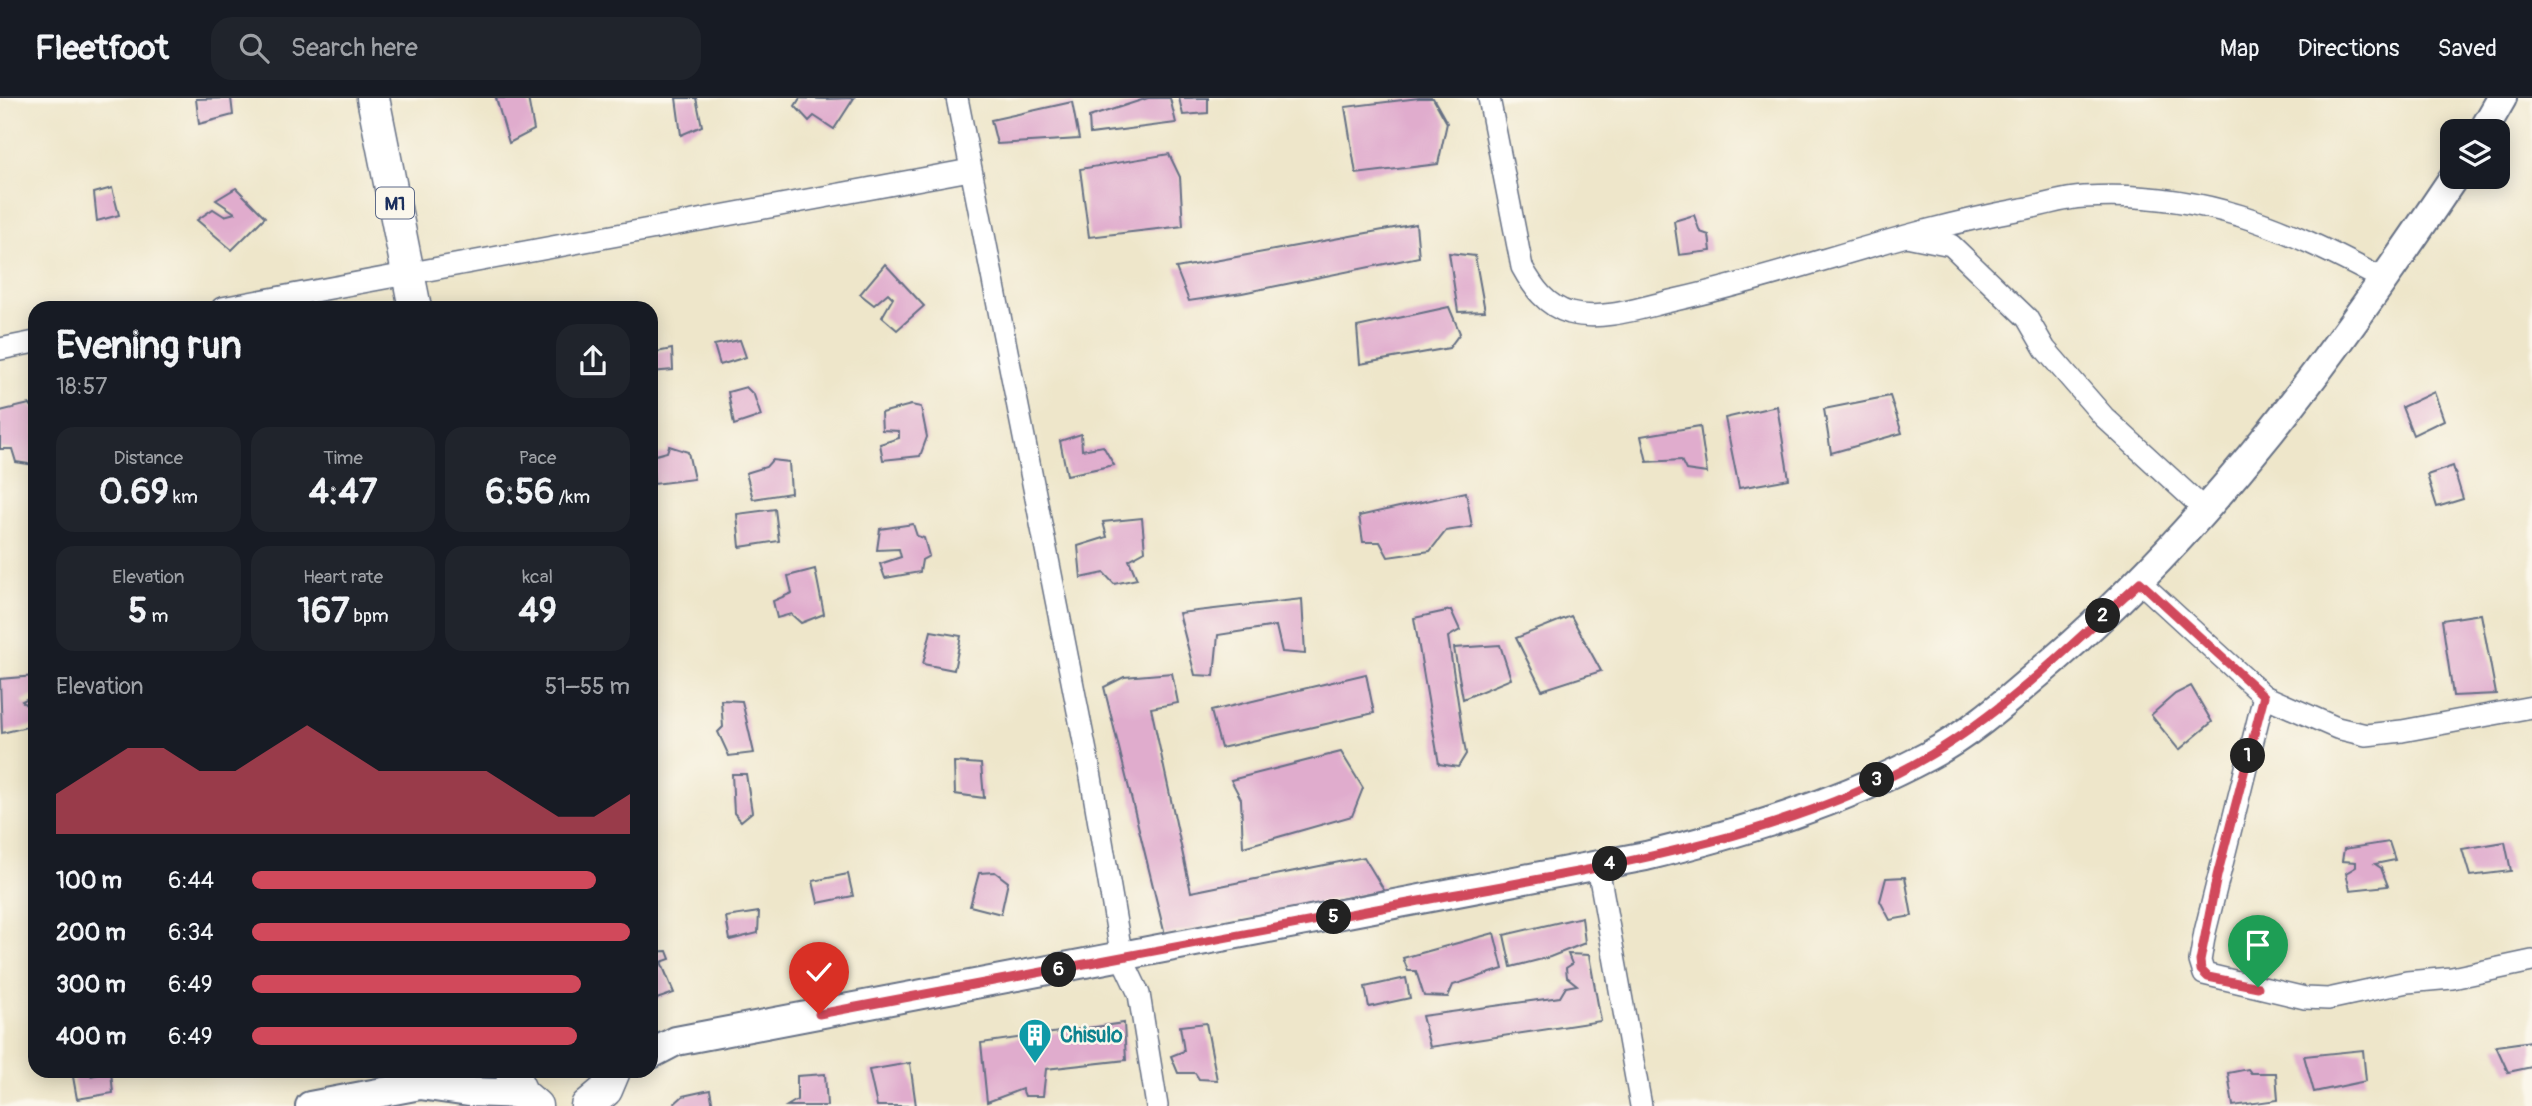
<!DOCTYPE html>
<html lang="en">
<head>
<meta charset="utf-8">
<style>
	:root { --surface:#171b24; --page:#20242c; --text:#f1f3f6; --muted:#9ea1a6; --line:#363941; --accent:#d1495b }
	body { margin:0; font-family:Pangolin,sans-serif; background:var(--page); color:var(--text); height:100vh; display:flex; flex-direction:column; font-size:26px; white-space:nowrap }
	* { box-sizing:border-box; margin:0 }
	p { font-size:23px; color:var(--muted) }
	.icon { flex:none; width:38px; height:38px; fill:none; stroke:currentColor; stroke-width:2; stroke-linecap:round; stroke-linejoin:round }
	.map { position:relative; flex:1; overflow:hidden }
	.side { position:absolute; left:28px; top:203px; width:630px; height:777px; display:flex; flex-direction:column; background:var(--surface); border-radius:21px; box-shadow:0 4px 18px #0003 }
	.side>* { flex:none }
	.fabs { position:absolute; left:2440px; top:21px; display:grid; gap:14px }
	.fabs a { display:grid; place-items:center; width:70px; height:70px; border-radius:14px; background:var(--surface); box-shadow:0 4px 18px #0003; font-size:35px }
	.pin { position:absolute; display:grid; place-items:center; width:60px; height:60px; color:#fff; margin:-72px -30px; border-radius:50% 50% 50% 0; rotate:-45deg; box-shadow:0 0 7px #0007 }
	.pin .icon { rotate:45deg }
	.km { position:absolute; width:35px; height:35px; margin:-18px; border-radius:50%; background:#222; color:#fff; font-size:19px; line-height:35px; text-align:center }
	.round { display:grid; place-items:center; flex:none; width:74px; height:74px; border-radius:21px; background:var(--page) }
	.summary { display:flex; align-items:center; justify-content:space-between; height:119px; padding:0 28px }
	h1 { font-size:38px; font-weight:700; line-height:52px }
	.stats { display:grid; grid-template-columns:repeat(3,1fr); gap:10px; height:119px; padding:7px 28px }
	.stats div { display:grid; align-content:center; border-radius:18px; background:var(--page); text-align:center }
	.stats b { font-size:35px; font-weight:700 }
	.stats small { font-size:19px; font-weight:400 }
	.stats p { font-size:19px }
	.chart { height:196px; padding:14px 28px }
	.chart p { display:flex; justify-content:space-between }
	.chart svg { width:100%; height:126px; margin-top:7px; fill:var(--accent); opacity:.7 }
	ul { padding:0 28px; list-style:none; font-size:23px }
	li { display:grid; grid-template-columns:112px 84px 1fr; align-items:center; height:52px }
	li i { height:18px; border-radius:9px; background:var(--accent) }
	header { display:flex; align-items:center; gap:42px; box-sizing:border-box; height:98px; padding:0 35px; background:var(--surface); border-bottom:2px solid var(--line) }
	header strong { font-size:33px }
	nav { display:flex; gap:38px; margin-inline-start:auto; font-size:24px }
	.search { width:490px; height:63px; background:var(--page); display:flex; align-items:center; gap:18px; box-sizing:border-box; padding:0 24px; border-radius:21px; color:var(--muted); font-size:26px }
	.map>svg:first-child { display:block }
</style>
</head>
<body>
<header>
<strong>Fleetfoot</strong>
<div class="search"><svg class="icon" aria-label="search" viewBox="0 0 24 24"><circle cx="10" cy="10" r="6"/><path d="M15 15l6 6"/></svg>Search here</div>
<nav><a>Map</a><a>Directions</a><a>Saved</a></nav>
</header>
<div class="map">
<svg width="2532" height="1008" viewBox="0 0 2532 1008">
	<rect width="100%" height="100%" fill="#fbf7ec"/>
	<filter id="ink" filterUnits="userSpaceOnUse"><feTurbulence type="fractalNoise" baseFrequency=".0143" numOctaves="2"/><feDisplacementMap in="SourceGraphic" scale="14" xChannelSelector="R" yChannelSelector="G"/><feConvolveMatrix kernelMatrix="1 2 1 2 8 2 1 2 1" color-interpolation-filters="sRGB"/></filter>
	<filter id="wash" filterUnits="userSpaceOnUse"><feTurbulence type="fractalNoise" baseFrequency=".00686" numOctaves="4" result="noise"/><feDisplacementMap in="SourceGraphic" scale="28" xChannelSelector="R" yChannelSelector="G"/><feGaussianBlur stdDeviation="1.57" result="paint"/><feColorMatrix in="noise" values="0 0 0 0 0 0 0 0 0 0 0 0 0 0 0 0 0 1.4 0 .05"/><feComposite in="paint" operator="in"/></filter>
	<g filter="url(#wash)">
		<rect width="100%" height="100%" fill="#eee6ca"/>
		<g id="blocks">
			<g fill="#e0accd">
				<polygon points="231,0 233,17 199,26 196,1"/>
				<polygon points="496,0 528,0 534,32 509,45"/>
				<polygon points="676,0 696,0 702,28 681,37"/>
				<polygon points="800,0 824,1 854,0 834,31 814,18 809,23 795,8"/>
				<polygon points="1148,0 1170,0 1176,25 1090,36 1089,19"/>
				<polygon points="1179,0 1208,0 1208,15 1183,17"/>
				<polygon points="1419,0 1433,0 1447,25 1438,66 1356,76 1345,9"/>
				<polygon points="1072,4 1079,41 997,46 991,22"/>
				<polygon points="1169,56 1180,79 1183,128 1089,139 1080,71"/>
				<polygon points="112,90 119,117 97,123 94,95"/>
				<polygon points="236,90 265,119 232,152 197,122 213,111 224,118 235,115 216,102"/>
				<polygon points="1694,117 1700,134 1709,137 1711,153 1679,157 1674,123"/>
				<polygon points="1416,126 1419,159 1242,195 1189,203 1176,170"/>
				<polygon points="1449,155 1475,158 1485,213 1458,214"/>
				<polygon points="885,166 924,208 897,232 882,219 893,200 888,195 874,207 860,196"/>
				<polygon points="1449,209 1460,235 1449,250 1360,266 1357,229"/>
				<polygon points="740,242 746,259 720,267 714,247"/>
				<polygon points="672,251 673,272 651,274 651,255"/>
				<polygon points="746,289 754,297 761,318 734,327 728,294"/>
				<polygon points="2434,294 2444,322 2413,337 2402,309"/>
				<polygon points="1890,298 1902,335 1831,355 1824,311"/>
				<polygon points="29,306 35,311 35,367 16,364 12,351 0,351 0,313"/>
				<polygon points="911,307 921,309 927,339 920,358 883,362 880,346 899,340 899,333 882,332 881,315"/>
				<polygon points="1777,308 1789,381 1739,390 1725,320"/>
				<polygon points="1700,328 1707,375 1686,372 1681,362 1647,364 1641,338"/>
				<polygon points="1081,336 1082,352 1103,348 1114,367 1067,377 1060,343"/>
				<polygon points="669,348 688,354 694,381 654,386 652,358 667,354"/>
				<polygon points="772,362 789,364 791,395 753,401 746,375 766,369"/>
				<polygon points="2453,368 2463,401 2437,409 2427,377"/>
				<polygon points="1466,394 1472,429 1446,433 1430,453 1388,459 1380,444 1363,444 1359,418"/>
				<polygon points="775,411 779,443 740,449 737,416"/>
				<polygon points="1142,420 1145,453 1129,462 1137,481 1114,486 1104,475 1081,480 1078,448 1107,439 1103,424"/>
				<polygon points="913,426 917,438 924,440 929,458 922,462 920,474 885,480 880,466 901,459 899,451 877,452 880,431"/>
				<polygon points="815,471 824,516 801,525 791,516 777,520 773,503 792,495 788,478"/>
				<polygon points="1302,501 1305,556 1282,554 1276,528 1218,537 1214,578 1195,577 1179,515"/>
				<polygon points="1451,512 1460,532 1448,539 1466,656 1458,669 1439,666 1414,520"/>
				<polygon points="2481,516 2496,596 2453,598 2442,522"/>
				<polygon points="1571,518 1601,573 1542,592 1516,540"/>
				<polygon points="931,533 961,538 954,572 923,566"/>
				<polygon points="1500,547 1511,581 1463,601 1454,550"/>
				<polygon points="1172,575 1178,605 1151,610 1191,794 1364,759 1384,792 1165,837 1104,589 1124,579"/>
				<polygon points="1366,576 1374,615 1221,650 1211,613"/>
				<polygon points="35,578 35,597 22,603 26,607 35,607 35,627 2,635 0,581"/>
				<polygon points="2191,588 2212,624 2179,652 2151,617 2175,596"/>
				<polygon points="721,602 742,603 754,655 729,658 718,634 723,629"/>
				<polygon points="1341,654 1363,690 1352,718 1243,749 1241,701 1231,682"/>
				<polygon points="954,664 981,666 984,700 955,696"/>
				<polygon points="732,676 746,676 752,714 741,723 734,715"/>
				<polygon points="2389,744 2395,762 2375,766 2381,770 2388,788 2350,792 2346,775 2356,769 2356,764 2342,763 2344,751"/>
				<polygon points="2505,744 2511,773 2470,778 2462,751"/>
				<polygon points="995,774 1008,784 1001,816 970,808 979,775"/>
				<polygon points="848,776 853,798 818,805 813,783"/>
				<polygon points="1905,779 1912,818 1890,822 1880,803 1886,780"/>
				<polygon points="759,814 758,835 730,842 726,819"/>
				<polygon points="1582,819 1585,845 1550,859 1511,869 1504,837"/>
				<polygon points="1494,835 1503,871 1453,887 1448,899 1424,898 1416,873 1408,873 1403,860"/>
				<polygon points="667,853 670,861 661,864 674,895 651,903 651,854"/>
				<polygon points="1568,856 1589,857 1601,923 1430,949 1422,918 1560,899 1566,889 1577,887 1567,879 1566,870 1572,866"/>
				<polygon points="1406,880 1410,900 1369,909 1365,889"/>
				<polygon points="1124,925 1126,962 1046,971 1043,998 1025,998 1022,991 987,1004 981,945"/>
				<polygon points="1206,925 1217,982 1199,981 1195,975 1178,975 1171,958 1184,953 1180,928"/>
				<polygon points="2532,943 2532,969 2508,974 2496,948"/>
				<polygon points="2363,952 2366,983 2314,994 2304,958"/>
				<polygon points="910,965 916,1008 877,1008 869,972"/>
				<polygon points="2248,971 2251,975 2276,975 2278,1002 2233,1008 2228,975"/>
				<polygon points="72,973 91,973 91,978 111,973 113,995 77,1001"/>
				<polygon points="825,976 827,1008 787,1008 797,1002 797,978"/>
				<polygon points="710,992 713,1008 672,1008 683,998"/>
			</g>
		</g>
	</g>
	<g filter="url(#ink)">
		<use href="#blocks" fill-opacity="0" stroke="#656f84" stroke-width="2"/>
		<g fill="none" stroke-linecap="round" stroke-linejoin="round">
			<defs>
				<g id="street">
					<polyline points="957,0 1091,679 1122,860 1139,896 1157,1008"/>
					<path d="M1489 0 1522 169C1533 189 1546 208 1570 215 1604 224 1646 208 1679 201 1794 175 1905 132 2022 111 2042 108 2063 100 2084 99 2201 92 2283 128 2384 182"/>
					<polyline points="1911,139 1951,147 2027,220 2045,251 2104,319 2206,413"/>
					<polyline points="222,210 970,72"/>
					<polyline points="0,251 35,244"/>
					<polyline points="2140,484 2264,598 2337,630 2366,637 2402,633 2532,609"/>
					<polyline points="2264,598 2205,834 2200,863 2204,876 2305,900 2328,901 2407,884 2452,880 2532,863"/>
					<polyline points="1598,769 1641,1008"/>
				</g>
				<g id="secondary">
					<polyline points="2483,33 2502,0"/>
					<path d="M651 956 676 943 1646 758C1744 734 1838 706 1928 658 1975 633 2014 596 2054 562 2214 424 2337 253 2454 79"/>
					<polyline points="420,987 469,994 522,996"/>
					<polyline points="310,1008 420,987 451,973"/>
				</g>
				<g id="primary">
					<polyline points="373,0 415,210"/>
					<polyline points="511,973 522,996 536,1008"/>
					<polyline points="587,1008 606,992 614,973"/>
				</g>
			</defs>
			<use href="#street" stroke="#656f84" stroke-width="24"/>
			<use href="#secondary" stroke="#656f84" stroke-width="32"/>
			<use href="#primary" stroke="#656f84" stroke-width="35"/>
			<use href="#street" stroke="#fff" stroke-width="21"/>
			<use href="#secondary" stroke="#fff" stroke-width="28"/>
			<use href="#primary" stroke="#fff" stroke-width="32"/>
		</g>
	</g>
	<g fill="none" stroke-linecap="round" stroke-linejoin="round" filter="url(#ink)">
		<defs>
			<path id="route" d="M819 916C1017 878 1216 842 1414 804 1580 773 1785 744 1932 656 2009 610 2074 544 2140 484L2264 598 2217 778 2200 863 2201 872 2208 879 2258 889"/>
		</defs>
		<use href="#route" stroke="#fff" stroke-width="14"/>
		<use href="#route" stroke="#d1495b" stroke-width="9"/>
	</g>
	<defs>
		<symbol id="building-pin" viewBox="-11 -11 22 30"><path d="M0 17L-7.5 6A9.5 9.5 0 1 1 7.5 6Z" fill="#0f9aa8" stroke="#fbf7ec"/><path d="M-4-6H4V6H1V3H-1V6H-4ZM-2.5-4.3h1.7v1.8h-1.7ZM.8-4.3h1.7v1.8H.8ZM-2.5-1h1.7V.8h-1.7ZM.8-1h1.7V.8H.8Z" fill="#fff"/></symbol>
	</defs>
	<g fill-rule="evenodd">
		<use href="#building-pin" x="1016" y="918" width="38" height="52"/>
	</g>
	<g text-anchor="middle" stroke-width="5" stroke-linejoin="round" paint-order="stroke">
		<rect fill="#fbf7ec" stroke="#5e6b89" stroke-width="2" x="376" y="89.5" width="38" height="31" rx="5"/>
		<g font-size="19" font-weight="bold" fill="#1b2f5e">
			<text x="395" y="112">M1</text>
		</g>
		<g font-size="21" font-weight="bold" fill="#0d838f" stroke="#fbf7ec" text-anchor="start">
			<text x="1060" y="944">Chisulo</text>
		</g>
	</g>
</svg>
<div class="fabs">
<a><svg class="icon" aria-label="layers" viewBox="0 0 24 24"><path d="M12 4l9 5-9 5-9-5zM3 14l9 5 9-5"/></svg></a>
</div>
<div class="pin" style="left:2258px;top:889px;background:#1e9e55"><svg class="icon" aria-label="arrive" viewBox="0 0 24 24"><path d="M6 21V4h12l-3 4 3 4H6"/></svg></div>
<div class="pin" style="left:819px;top:916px;background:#d93025"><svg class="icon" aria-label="check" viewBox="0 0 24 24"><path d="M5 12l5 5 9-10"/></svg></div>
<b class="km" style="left:2248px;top:658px">1</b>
<b class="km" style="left:2103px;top:518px">2</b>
<b class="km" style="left:1877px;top:682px">3</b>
<b class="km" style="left:1610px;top:766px">4</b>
<b class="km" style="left:1334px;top:819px">5</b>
<b class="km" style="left:1059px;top:872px">6</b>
<section class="side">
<div class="summary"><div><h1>Evening run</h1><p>18:57</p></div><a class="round"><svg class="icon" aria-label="share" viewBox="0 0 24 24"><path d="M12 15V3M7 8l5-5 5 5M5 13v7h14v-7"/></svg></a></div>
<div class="stats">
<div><p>Distance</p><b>0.69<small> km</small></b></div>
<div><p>Time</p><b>4:47</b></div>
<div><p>Pace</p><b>6:56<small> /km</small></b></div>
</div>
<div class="stats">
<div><p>Elevation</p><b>5<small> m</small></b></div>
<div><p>Heart rate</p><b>167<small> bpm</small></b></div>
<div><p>kcal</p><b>49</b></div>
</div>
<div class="chart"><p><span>Elevation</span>51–55 m</p>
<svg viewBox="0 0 160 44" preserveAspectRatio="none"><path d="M0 44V30L10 22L20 14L30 14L40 22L50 22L60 14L70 6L80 14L90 22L100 22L110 22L120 22L130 30L140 38L150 38L160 30V44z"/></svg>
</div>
<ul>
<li><b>100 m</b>6:44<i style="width:91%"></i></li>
<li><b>200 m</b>6:34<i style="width:100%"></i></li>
<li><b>300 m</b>6:49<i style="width:87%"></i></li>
<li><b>400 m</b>6:49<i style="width:86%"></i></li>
</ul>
</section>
</div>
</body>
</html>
